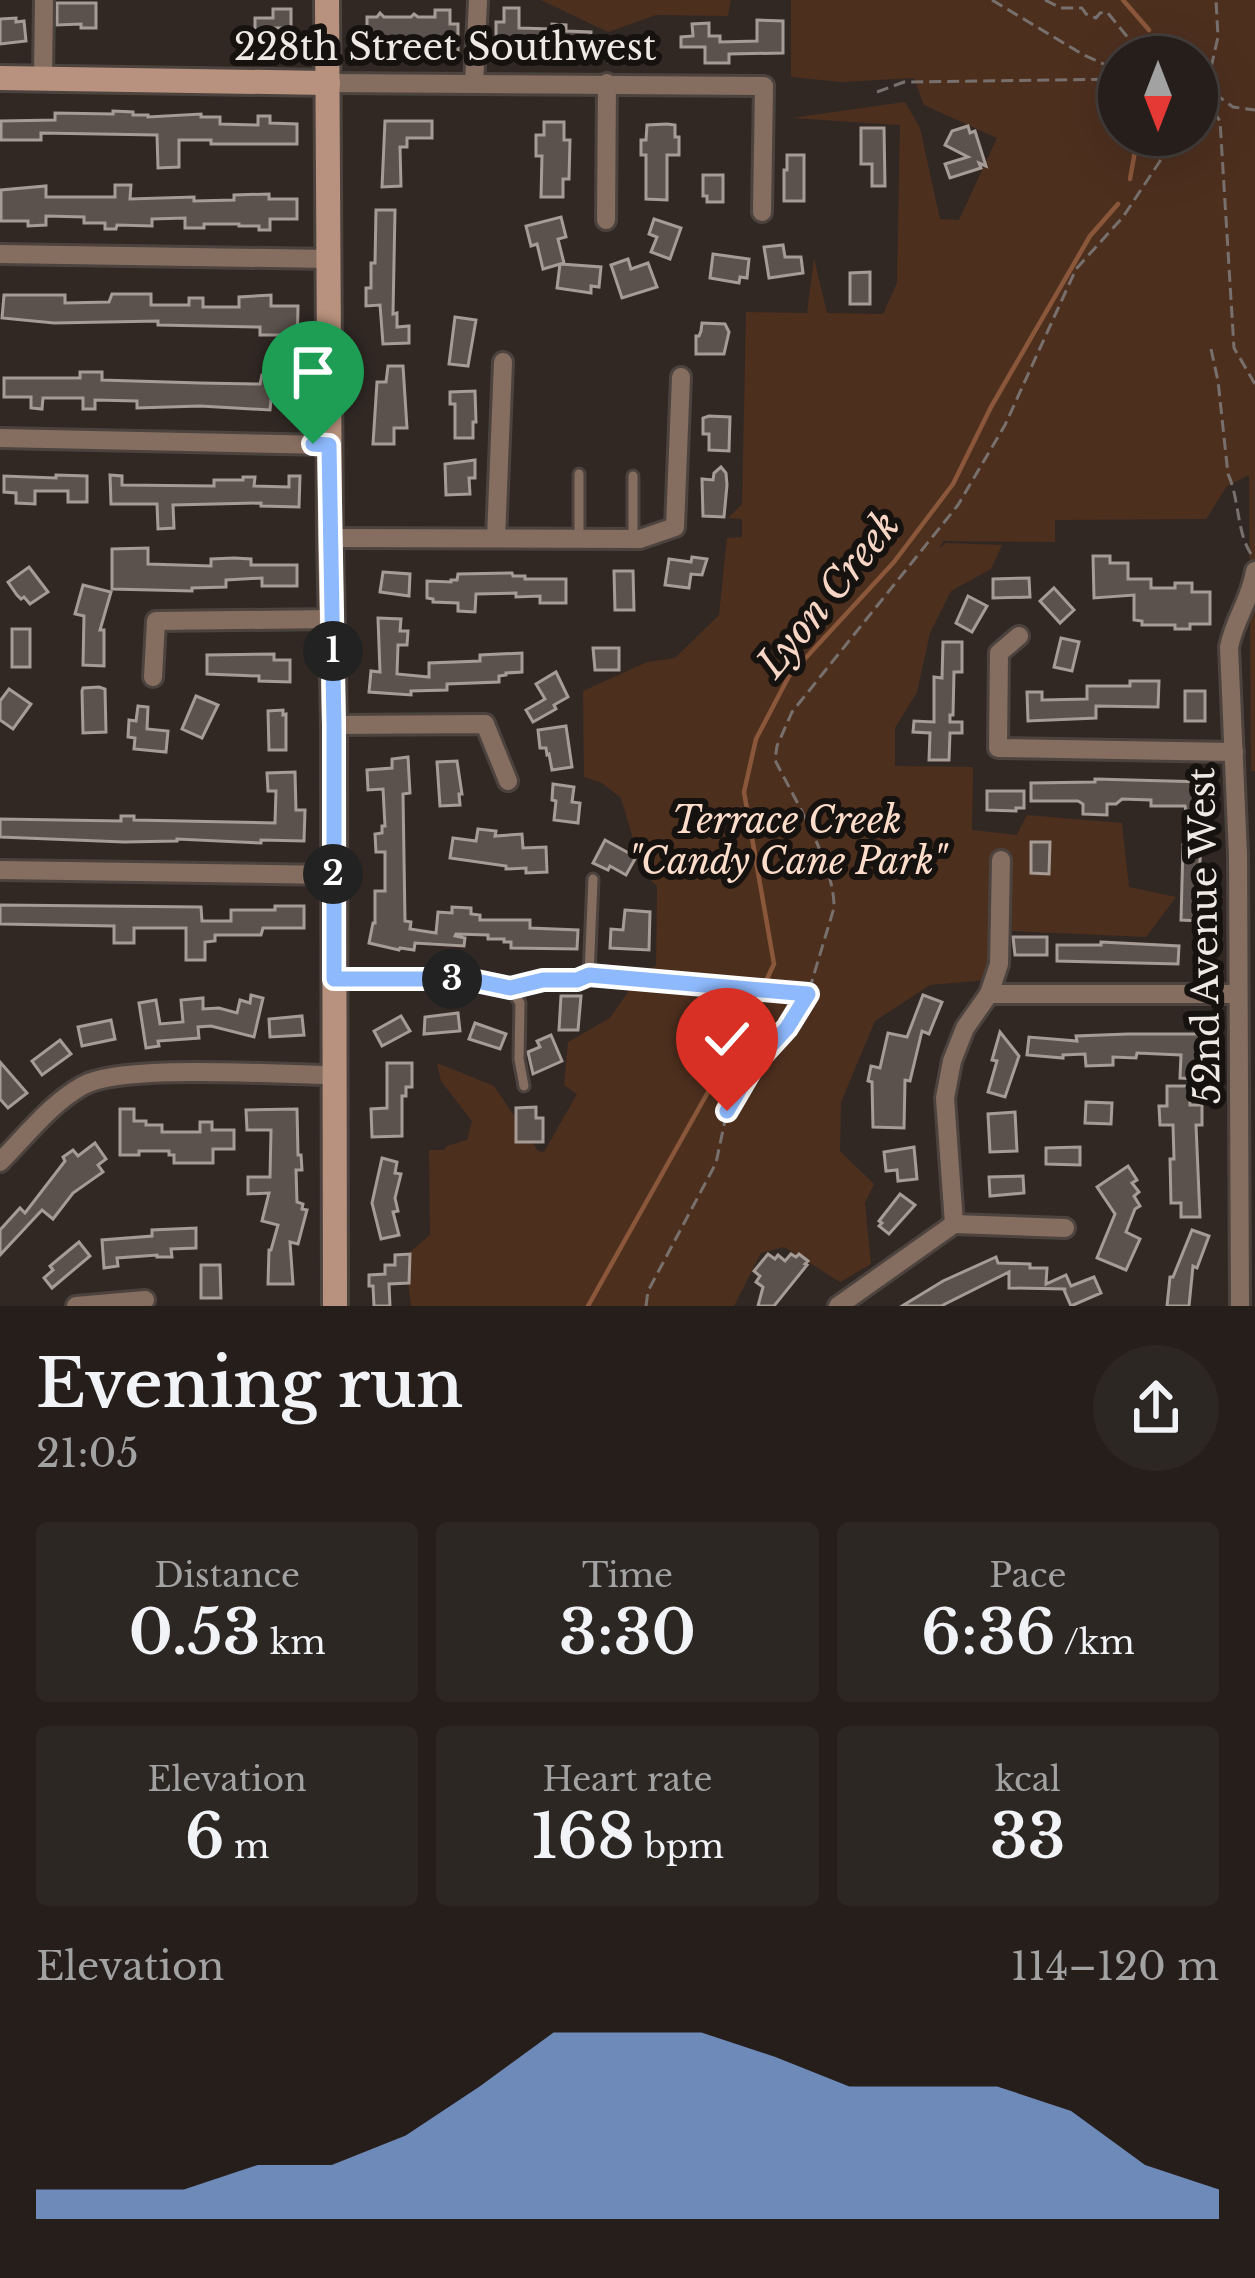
<!DOCTYPE html>
<html lang="en">
<head>
<meta charset="utf-8">
<style>
	:root { --surface:#251e1b; --page:#2d2724; --text:#f1f3f6; --muted:#a3a2a3; --line:#423c3a; --accent:#8eb9fc }
	body { margin:0; font-family:"Libre Baskerville",serif; background:var(--page); color:var(--text); height:100vh; display:flex; flex-direction:column; font-size:45px; white-space:nowrap }
	* { box-sizing:border-box; margin:0 }
	p { font-size:39px; color:var(--muted) }
	.icon { flex:none; width:66px; height:66px; fill:none; stroke:currentColor; stroke-width:2; stroke-linecap:round; stroke-linejoin:round }
	.map { position:relative; height:1306px; overflow:hidden }
	.panel { display:flex; flex-direction:column; background:var(--surface); flex:1 }
	.panel>* { flex:none }
	.needle { width:78px; rotate:180deg }
	.fabs { position:absolute; left:1098px; top:36px; display:grid; gap:24px }
	.fabs a { display:grid; place-items:center; width:120px; height:120px; border-radius:50%; background:var(--surface); box-shadow:0 12px 48px #0002,0 0 0 3px var(--line); font-size:60px }
	.pin { position:absolute; display:grid; place-items:center; width:102px; height:102px; color:#fff; margin:-123px -51px; border-radius:50% 50% 50% 0; rotate:-45deg; box-shadow:0 0 12px #0007 }
	.pin .icon { rotate:45deg }
	.km { position:absolute; width:60px; height:60px; margin:-30px; border-radius:50%; background:#222; color:#fff; font-size:33px; line-height:60px; text-align:center }
	.round { display:grid; place-items:center; flex:none; width:126px; height:126px; border-radius:63px; background:var(--page) }
	.summary { display:flex; align-items:center; justify-content:space-between; height:204px; padding:0 36px }
	h1 { font-size:66px; font-weight:600; line-height:90px }
	.metrics { display:grid; grid-template-columns:repeat(3,1fr); gap:18px; height:204px; padding:12px 36px }
	.metrics div { display:grid; align-content:center; border-radius:12px; background:var(--page); text-align:center }
	.metrics b { font-size:60px; font-weight:600 }
	.metrics small { font-size:33px; font-weight:400 }
	.metrics p { font-size:33px }
	.chart { height:336px; padding:24px 36px }
	.chart p { display:flex; justify-content:space-between }
	.chart svg { width:100%; height:216px; margin-top:12px; fill:var(--accent); opacity:.7 }
	.map>svg:first-child { display:block }
</style>
</head>
<body>
<div class="map">
<svg width="1255" height="1306" viewBox="0 0 1255 1306">
	<rect width="100%" height="100%" fill="#312824"/>
	<g fill="#4d2f1e" fill-rule="evenodd">
		<polygon points="541,0 731,0 728,16 656,15 608,32"/>
		<path d="M791 0H1255V771H1251L1249 475 1227 486 1206 519 1055 520V542L943 541 939 549 946 543 1002 545 991 569 951 591 930 633 917 692 895 728V766L973 767 972 830 1017 835 1027 815 1122 823 1129 887 1176 897 1146 937 1012 931V853H997L991 972H986V980L930 985 875 1021 841 1102 840 1151 874 1184 865 1203 871 1264 840 1282 784 1247 761 1253 734 1306H411L405 1256 430 1235 429 1150H444L447 1146 467 1140 472 1121 441 1081 437 1063 494 1086 538 1151 544 1152 577 1094 564 1085 568 1042 610 1018 637 979 656 965 657 886 643 873 621 798 602 783 584 777 583 691 647 662 675 658 719 615 727 538 742 537V519L728 518 742 504 746 312 807 313 814 258 827 313 883 314 897 283 900 125 791 118 905 102 920 128 940 219 959 220 997 138 924 105 914 78 841 82 791 77ZM1119 57H1197V135H1119Z"/>
	</g>
	<g fill="none" stroke-linecap="round" stroke-linejoin="round">
		<g stroke="#8a573b" stroke-width="4.5">
			<polyline points="1123,0 1149,30"/>
			<polyline points="1130,179 1138,135"/>
			<polyline points="588,1306 745,1026 774,964 744,792 756,739 789,676 894,562 953,484 991,407 1090,236 1118,204"/>
		</g>
	</g>
	<g fill="#5c524d" stroke="#a69b95" stroke-width="3">
		<polygon points="57,3 96,3 96,28 81,28 81,24 57,25"/>
		<polygon points="504,8 519,8 519,28 552,29 552,24 566,25 566,31 591,32 590,50 518,47 496,49 496,22 504,22"/>
		<polygon points="273,9 291,9 291,28 273,28 273,48 255,48 255,18 273,18"/>
		<polygon points="435,10 450,10 450,24 458,24 458,51 380,51 380,42 367,42 367,17 377,17 380,13 384,17 411,17 414,14 418,17 435,17"/>
		<polygon points="16,18 16,22 24,21 26,41 0,44 0,19"/>
		<polygon points="757,20 783,21 783,53 729,54 729,63 705,63 705,47 681,47 681,37 693,36 692,24 709,23 709,36 720,36 720,42 757,41"/>
		<polygon points="632,38 643,38 643,43 652,43 653,60 609,62 609,45 632,45"/>
		<polygon points="113,111 133,112 133,115 148,115 148,117 201,114 201,117 220,117 220,124 258,125 258,116 270,116 270,123 297,124 297,144 211,144 211,140 179,140 179,167 158,168 157,135 41,133 41,140 1,140 1,121 55,120 55,113 113,114"/>
		<polygon points="385,121 432,121 432,138 407,138 407,147 400,147 401,186 382,187"/>
		<polygon points="544,122 564,122 564,140 570,140 569,179 563,179 563,197 541,197 542,156 536,156 536,135 544,135"/>
		<polygon points="667,124 675,125 675,137 679,137 679,155 667,155 667,200 646,199 646,155 641,155 641,140 646,140 647,125"/>
		<polygon points="968,126 970,133 975,131 986,166 979,163 981,168 950,178 945,164 968,157 945,145 952,131"/>
		<polygon points="861,128 884,128 885,186 872,186 872,164 861,164"/>
		<polygon points="787,155 804,155 804,201 784,201 784,170 787,170"/>
		<polygon points="703,175 723,175 723,202 707,202 707,196 703,196"/>
		<polygon points="115,185 131,185 130,199 194,197 194,201 234,200 234,195 269,194 269,199 297,199 297,219 270,219 270,230 259,230 259,226 239,226 239,224 204,224 204,228 185,228 185,218 152,219 152,226 117,225 116,229 105,229 105,223 84,223 84,217 46,216 46,225 28,226 28,221 1,221 1,190 46,186 46,197 115,197"/>
		<polygon points="376,210 395,210 393,314 397,313 397,327 409,326 409,343 383,344 380,305 366,306 366,288 371,288 371,263 375,263"/>
		<polygon points="561,217 566,237 558,239 564,263 561,264 601,267 599,287 591,286 591,293 557,288 560,264 543,269 537,244 531,246 526,226"/>
		<polygon points="654,219 681,228 670,259 651,252 657,237 649,234"/>
		<polygon points="783,245 785,257 801,257 803,273 769,278 764,247"/>
		<polygon points="713,254 749,259 747,278 740,277 739,283 710,278"/>
		<polygon points="628,259 631,269 648,263 657,287 622,298 611,265"/>
		<polygon points="870,272 870,304 850,304 850,273"/>
		<polygon points="112,294 151,294 151,305 189,305 189,298 203,298 203,307 239,307 239,297 271,295 271,306 298,306 297,350 281,351 281,335 260,335 260,327 158,325 158,321 54,323 2,318 4,295 65,295 65,303 109,302"/>
		<polygon points="455,317 476,320 468,366 449,364"/>
		<polygon points="702,323 725,324 729,332 724,354 696,354 696,336 699,336 701,331"/>
		<polygon points="388,366 403,366 407,428 394,428 394,444 373,444 377,382 386,382"/>
		<polygon points="80,372 102,372 102,380 200,383 260,384 262,375 274,375 274,381 298,381 298,401 271,400 270,410 200,406 137,408 137,401 95,400 95,409 83,409 83,398 43,398 42,409 31,408 31,397 4,397 4,378 80,378"/>
		<polygon points="475,391 476,422 473,422 473,438 455,438 455,404 450,404 450,392"/>
		<polygon points="709,416 730,417 729,451 709,450 709,434 703,434 703,418"/>
		<polygon points="475,460 475,478 469,478 470,494 446,495 445,464"/>
		<polygon points="721,467 726,473 727,485 724,517 703,516 702,479 713,480 714,473"/>
		<polygon points="56,475 87,476 87,502 68,502 68,491 35,491 35,504 16,503 16,493 4,492 4,476 56,478"/>
		<polygon points="110,475 122,476 122,485 214,486 214,480 243,480 243,477 255,477 254,486 289,487 289,476 300,476 299,507 261,506 261,503 173,505 174,528 158,529 157,504 111,504"/>
		<polygon points="148,548 148,564 211,566 211,559 234,558 251,559 251,565 297,565 297,586 262,586 262,578 226,580 226,587 192,588 192,591 112,589 112,549"/>
		<polygon points="1093,556 1110,556 1110,563 1128,563 1128,579 1151,579 1151,588 1175,588 1175,583 1192,583 1192,592 1210,592 1210,624 1190,624 1190,629 1175,629 1175,625 1142,625 1142,621 1134,620 1134,595 1094,598"/>
		<polygon points="692,557 707,559 702,575 691,574 689,588 665,585 669,559 691,562"/>
		<polygon points="29,567 48,592 30,604 24,597 21,599 17,595 8,582"/>
		<polygon points="614,571 633,571 634,610 615,610"/>
		<polygon points="383,572 410,574 409,596 380,592"/>
		<polygon points="512,573 513,576 525,576 525,579 566,579 566,603 540,603 540,596 516,597 516,593 476,594 475,612 458,611 458,603 433,602 433,599 427,598 427,581 451,582 451,580 457,580 458,574"/>
		<polygon points="1029,578 1030,597 993,598 993,579"/>
		<polygon points="83,585 111,592 100,630 104,630 104,666 83,665 84,616 75,614"/>
		<polygon points="1054,588 1074,610 1060,623 1040,601"/>
		<polygon points="968,596 987,606 972,632 956,623"/>
		<polygon points="378,618 401,619 400,631 408,631 407,645 398,645 397,674 429,677 429,663 480,661 480,655 522,653 522,672 506,673 506,675 499,676 499,682 447,684 447,690 411,691 411,695 369,692 371,671 380,672"/>
		<rect x="12" y="629" width="18" height="38"/>
		<polygon points="1061,638 1079,642 1072,671 1054,667"/>
		<polygon points="943,642 962,642 962,672 954,672 953,715 950,715 950,722 962,722 962,733 950,733 949,760 929,760 930,733 913,732 914,721 934,722 934,677 942,678"/>
		<polygon points="593,648 619,648 619,670 595,670"/>
		<polygon points="274,654 274,660 290,660 290,682 259,681 259,676 207,674 207,655"/>
		<polygon points="556,672 568,697 554,705 556,709 533,722 526,710 545,699 536,684"/>
		<polygon points="1130,681 1159,681 1158,707 1096,706 1096,718 1028,721 1027,692 1042,692 1042,700 1087,699 1087,686 1130,686"/>
		<polygon points="99,687 105,689 106,732 83,733 82,691 83,688"/>
		<polygon points="9,689 31,704 13,729 0,720 0,701"/>
		<rect x="1185" y="691" width="20" height="30"/>
		<polygon points="196,696 218,705 202,738 182,729"/>
		<polygon points="138,706 148,707 147,729 168,731 166,752 134,749 135,738 128,737 129,720 136,721"/>
		<polygon points="283,710 283,715 286,714 286,750 269,750 268,711"/>
		<polygon points="566,726 572,767 552,770 549,754 547,755 546,748 540,748 538,730"/>
		<polygon points="408,757 410,793 403,794 405,921 411,922 410,929 436,933 438,912 452,913 452,907 471,908 471,914 480,915 480,920 530,920 530,928 578,930 577,949 511,948 511,942 504,942 504,939 488,939 488,935 456,934 455,936 465,938 464,946 415,943 414,950 400,948 399,950 369,943 373,923 375,923 375,891 385,891 385,852 376,852 375,834 382,833 382,826 385,826 383,789 368,790 367,770 392,768 392,759"/>
		<polygon points="457,761 462,794 459,794 460,805 440,806 437,762"/>
		<polygon points="295,772 296,810 305,810 304,841 261,840 261,843 177,839 177,841 124,842 0,837 0,819 121,821 121,816 134,816 134,820 275,823 276,791 268,791 267,773"/>
		<polygon points="1095,779 1205,782 1203,819 1187,818 1185,806 1151,806 1151,800 1122,799 1116,804 1107,804 1107,815 1083,814 1083,804 1078,801 1031,801 1031,783 1095,782"/>
		<polygon points="553,784 574,787 572,802 580,803 578,823 554,820 556,801 552,800"/>
		<polygon points="987,791 1024,791 1024,808 1016,808 1016,811 987,810"/>
		<polygon points="478,829 496,831 495,836 522,834 523,848 546,847 547,872 526,873 526,868 506,869 506,866 450,858 453,838 476,841"/>
		<polygon points="605,840 636,857 626,875 610,866 608,870 593,863"/>
		<polygon points="1031,842 1050,842 1049,874 1031,873"/>
		<polygon points="1183,845 1201,846 1198,889 1202,889 1200,921 1181,920"/>
		<polygon points="0,905 201,907 202,921 231,921 231,910 275,910 275,906 304,906 304,928 263,928 261,935 215,935 215,941 205,942 205,960 186,960 186,928 134,928 134,943 114,943 114,926 0,924"/>
		<polygon points="625,910 650,912 649,950 610,948 611,929 623,930"/>
		<polygon points="1013,937 1047,937 1047,955 1015,955"/>
		<polygon points="1101,942 1179,946 1178,964 1057,961 1057,945 1101,945"/>
		<polygon points="251,995 263,998 254,1037 211,1026 198,1027 199,1038 158,1041 159,1046 146,1048 139,1003 156,1000 160,1024 183,1022 181,1000 203,998 203,1009 219,1008 237,1013 240,1000 250,1003"/>
		<polygon points="923,995 942,1002 929,1034 922,1031 910,1081 905,1080 904,1128 873,1127 872,1082 868,1081 871,1066 880,1068 888,1033 907,1037"/>
		<polygon points="561,996 581,996 578,1030 559,1030"/>
		<polygon points="458,1013 460,1031 424,1034 425,1017"/>
		<polygon points="302,1016 304,1035 270,1037 269,1019"/>
		<polygon points="401,1016 410,1031 382,1046 374,1031"/>
		<polygon points="111,1020 115,1039 82,1046 78,1027"/>
		<polygon points="475,1023 506,1034 500,1049 469,1039"/>
		<polygon points="1000,1032 1019,1056 1005,1097 988,1092 997,1061 992,1060"/>
		<polygon points="1128,1034 1199,1034 1197,1079 1180,1078 1181,1055 1137,1053 1136,1058 1113,1057 1113,1065 1086,1066 1085,1054 1063,1055 1063,1058 1027,1055 1029,1037 1077,1041 1076,1036"/>
		<polygon points="551,1035 562,1061 533,1074 528,1052 540,1047 537,1041"/>
		<polygon points="60,1040 71,1054 42,1075 32,1061"/>
		<polygon points="0,1062 27,1093 8,1108 0,1099"/>
		<polygon points="387,1063 412,1063 412,1087 406,1087 406,1096 402,1096 402,1136 372,1137 371,1109 387,1108"/>
		<polygon points="1167,1086 1190,1086 1190,1105 1202,1105 1202,1125 1196,1125 1200,1217 1181,1217 1181,1203 1171,1203 1170,1159 1174,1159 1173,1125 1160,1125 1159,1106 1167,1106"/>
		<polygon points="1086,1102 1112,1103 1111,1124 1085,1123"/>
		<polygon points="536,1107 536,1118 543,1118 543,1142 516,1142 516,1108"/>
		<polygon points="120,1109 134,1109 134,1121 146,1121 146,1125 162,1125 162,1132 200,1132 200,1122 212,1122 212,1130 234,1130 234,1149 213,1149 213,1163 174,1163 174,1155 169,1155 169,1151 139,1151 139,1155 120,1155"/>
		<polygon points="297,1109 298,1155 301,1155 302,1170 296,1170 297,1202 303,1204 302,1209 307,1210 298,1244 290,1242 293,1284 268,1284 269,1250 271,1250 278,1225 262,1221 269,1193 248,1194 248,1177 270,1177 271,1130 247,1130 246,1110"/>
		<polygon points="1015,1112 1017,1151 990,1152 988,1114"/>
		<polygon points="95,1143 106,1159 98,1165 103,1172 73,1193 53,1219 42,1210 0,1255 0,1230 20,1208 25,1213 65,1161 63,1157 73,1150 78,1156"/>
		<polygon points="914,1147 917,1179 898,1181 897,1170 886,1171 884,1152"/>
		<polygon points="1080,1147 1080,1165 1046,1164 1046,1148"/>
		<polygon points="382,1158 397,1162 395,1173 401,1174 395,1198 398,1211 393,1212 399,1235 381,1239 372,1203"/>
		<polygon points="1128,1166 1137,1180 1132,1183 1139,1192 1134,1196 1140,1206 1135,1209 1126,1232 1140,1239 1126,1270 1097,1258 1115,1214 1097,1187"/>
		<polygon points="1023,1176 1024,1193 990,1196 989,1177"/>
		<polygon points="900,1194 915,1205 889,1234 879,1226 882,1223 879,1221"/>
		<polygon points="196,1228 196,1248 171,1249 172,1257 157,1257 157,1255 117,1258 118,1266 104,1268 102,1240 152,1236 152,1230"/>
		<polygon points="1192,1230 1209,1236 1197,1268 1193,1266 1189,1306 1167,1306 1170,1277 1173,1277"/>
		<polygon points="79,1242 90,1256 52,1288 44,1278 53,1270 50,1266"/>
		<polygon points="410,1254 409,1283 389,1284 390,1306 374,1306 373,1286 369,1286 369,1275 385,1274 385,1265 395,1265 395,1255"/>
		<polygon points="768,1254 775,1259 778,1255 785,1261 791,1254 796,1257 799,1254 808,1261 805,1264 807,1265 774,1306 758,1306 763,1287 756,1282 760,1276 754,1271"/>
		<polygon points="996,1257 998,1263 1030,1264 1030,1268 1047,1268 1046,1284 1066,1275 1071,1286 1094,1277 1101,1293 1071,1306 1064,1290 1066,1289 1009,1288 1009,1272 941,1306 902,1306 943,1281"/>
		<polygon points="201,1265 220,1265 221,1298 201,1298"/>
	</g>
	<g fill="none" stroke-linecap="round" stroke-linejoin="round">
		<defs>
			<g id="lane">
				<polyline points="579,474 579,539"/>
				<polyline points="633,476 633,539"/>
				<polyline points="524,1086 519,1059 520,1003 510,988 543,979 577,979 589,975 593,879"/>
			</g>
			<g id="street">
				<polyline points="43,79 44,0"/>
				<polyline points="328,83 764,86 762,212"/>
				<polyline points="474,83 478,1"/>
				<polyline points="606,220 607,83"/>
				<polyline points="0,254 329,259"/>
				<polyline points="0,438 329,445"/>
				<polyline points="330,538 640,539 675,527 681,377"/>
				<polyline points="496,538 503,362"/>
				<polyline points="1019,636 999,653 998,748 1234,752"/>
				<polyline points="153,677 156,621 332,619"/>
				<polyline points="334,725 485,724 508,781"/>
				<polyline points="0,870 333,875"/>
				<polyline points="334,979 467,979 510,988"/>
				<polyline points="989,994 1238,994"/>
				<path d="M0 1162C25 1137 50 1104 82 1086 121 1063 280 1075 332 1075"/>
				<polyline points="954,1224 1065,1228"/>
				<polyline points="76,1306 145,1300"/>
				<polyline points="838,1306 954,1224 945,1098 952,1061 965,1028 989,994 999,964 1001,860"/>
				<path d="M1240 1306 1238 855 1229 647C1235 618 1251 599 1255 571"/>
			</g>
			<g id="secondary">
				<polyline points="327,0 330,538 334,725 335,1306"/>
				<polyline points="0,78 328,83"/>
			</g>
		</defs>
		<use href="#lane" stroke="#4c433f" stroke-width="15"/>
		<use href="#street" stroke="#4c433f" stroke-width="24"/>
		<use href="#secondary" stroke="#4c433f" stroke-width="30"/>
		<g stroke="#78706c" stroke-width="3" stroke-dasharray="12 6" stroke-linecap="butt">
			<polyline points="992,0 1082,54 1119,71"/>
			<polyline points="1045,0 1061,8 1082,8 1086,14 1096,18 1100,13 1107,12 1144,57"/>
			<polyline points="1197,84 1208,85"/>
			<polyline points="1207,85 1218,37 1216,0"/>
			<polyline points="877,92 904,82 1119,79"/>
			<polyline points="1213,92 1214,112 1220,121 1234,348 1255,384"/>
			<polyline points="1214,93 1233,107 1255,110"/>
			<path d="M1211 349 1218 381 1228 474C1240 500 1236 534 1253 557"/>
			<polyline points="603,977 808,994"/>
			<path d="M646 1306 648 1291 716 1163 727 1111 755 1063 787 1028 808 994 834 908C835 865 795 800 775 760L777 746 792 712 958 505 1005 425 1076 269 1123 217 1164 155 1169 135"/>
		</g>
		<use href="#lane" stroke="#856d60" stroke-width="9"/>
		<use href="#street" stroke="#856d60" stroke-width="18"/>
		<use href="#secondary" stroke="#b8927e" stroke-width="24"/>
	</g>
	<g fill="none" stroke-linecap="round" stroke-linejoin="round">
		<defs>
			<polyline id="route" points="313,444 329,445 334,725 334,979 467,979 510,988 543,980 577,980 589,975 808,994 787,1028 755,1063 727,1111"/>
		</defs>
		<use href="#route" stroke="#fff" stroke-width="24"/>
		<use href="#route" stroke="#8eb9fc" stroke-width="15"/>
	</g>
	<g text-anchor="middle" stroke-width="12" stroke-linejoin="round" paint-order="stroke">
		<g font-size="36" fill="#efe9e6" stroke="#161210">
			<text x="445" y="60">228th Street Southwest</text>
			<text transform="translate(1204 936) rotate(-91)" y="13">52nd Avenue West</text>
		</g>
		<g font-size="36" font-style="italic" fill="#feddcb" stroke="#161210">
			<text x="787" y="833">Terrace Creek<tspan x="787" dy="41">"Candy Cane Park"</tspan></text>
		</g>
		<g font-size="39" font-style="italic" fill="#f7d6c5" stroke="#161210">
			<text transform="translate(828 594) rotate(-51)" y="14">Lyon Creek</text>
		</g>
	</g>
</svg>
<div class="fabs">
<a><svg class="needle" viewBox="-14 -14 28 28"><path d="M0-13l5 13h-10z" fill="#e53935"/><path d="M0 13l5-13h-10z" fill="#a3a2a3"/></svg></a>
</div>
<div class="pin" style="left:313px;top:444px;background:#1e9e55"><svg class="icon" aria-label="arrive" viewBox="0 0 24 24"><path d="M6 21V4h12l-3 4 3 4H6"/></svg></div>
<div class="pin" style="left:727px;top:1111px;background:#d93025"><svg class="icon" aria-label="check" viewBox="0 0 24 24"><path d="M5 12l5 5 9-10"/></svg></div>
<b class="km" style="left:333px;top:651px">1</b>
<b class="km" style="left:333px;top:874px">2</b>
<b class="km" style="left:452px;top:979px">3</b>
</div>
<section class="panel">
<div class="summary"><div><h1>Evening run</h1><p>21:05</p></div><a class="round"><svg class="icon" aria-label="share" viewBox="0 0 24 24"><path d="M12 15V3M7 8l5-5 5 5M5 13v7h14v-7"/></svg></a></div>
<div class="metrics">
<div><p>Distance</p><b>0.53<small> km</small></b></div>
<div><p>Time</p><b>3:30</b></div>
<div><p>Pace</p><b>6:36<small> /km</small></b></div>
</div>
<div class="metrics">
<div><p>Elevation</p><b>6<small> m</small></b></div>
<div><p>Heart rate</p><b>168<small> bpm</small></b></div>
<div><p>kcal</p><b>33</b></div>
</div>
<div class="chart"><p><span>Elevation</span>114–120 m</p>
<svg viewBox="0 0 160 44" preserveAspectRatio="none"><path d="M0 44V38L10 38L20 38L30 33L40 33L50 27L60 17L70 6L80 6L90 6L100 11L110 17L120 17L130 17L140 22L150 33L160 38V44z"/></svg>
</div>
</section>
</body>
</html>
